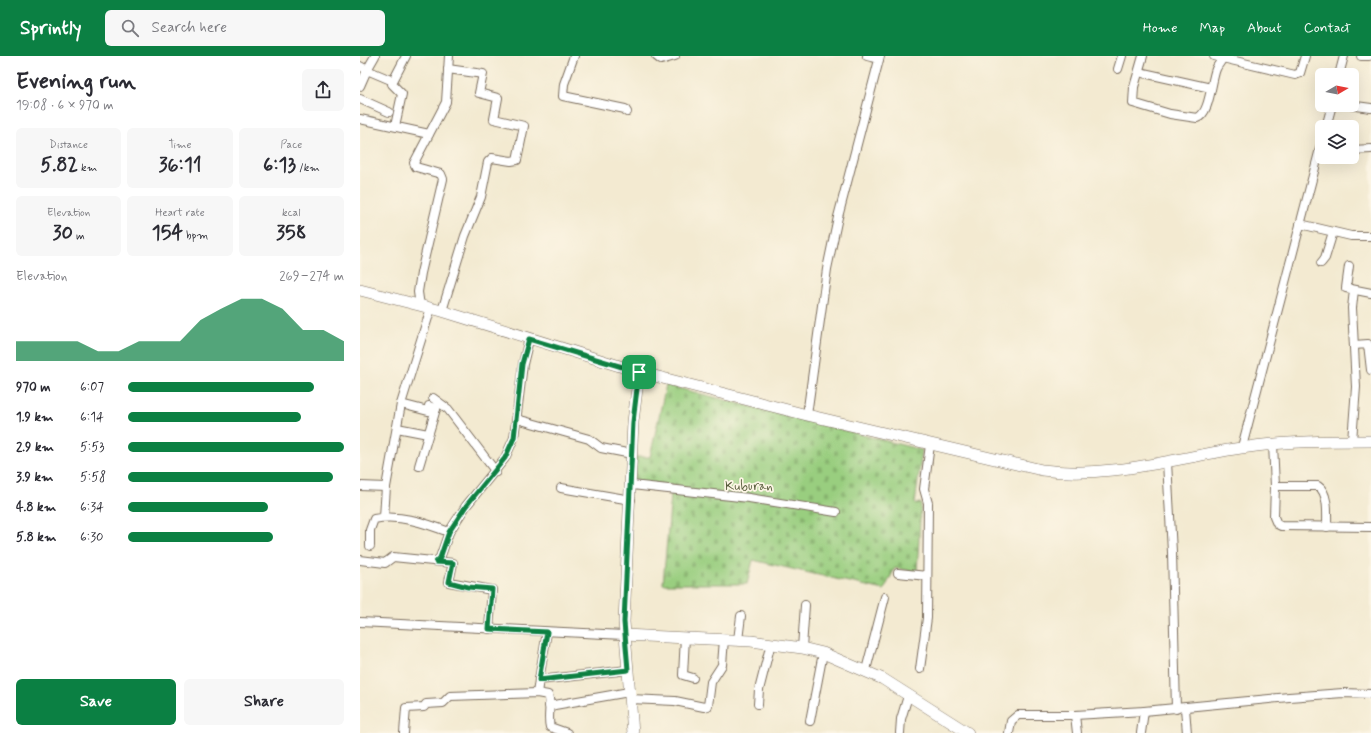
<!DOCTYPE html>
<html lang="en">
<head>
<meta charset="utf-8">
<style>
	:root { --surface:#fff; --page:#f7f7f7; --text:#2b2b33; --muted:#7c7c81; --accent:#0b8043 }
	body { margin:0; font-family:Mynerve,sans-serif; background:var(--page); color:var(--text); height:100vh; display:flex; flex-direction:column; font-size:15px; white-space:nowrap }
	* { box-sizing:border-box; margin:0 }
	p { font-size:13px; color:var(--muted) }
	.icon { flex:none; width:22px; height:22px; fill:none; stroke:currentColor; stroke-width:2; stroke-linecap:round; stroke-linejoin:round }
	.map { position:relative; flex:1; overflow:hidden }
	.details { display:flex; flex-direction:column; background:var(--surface); width:360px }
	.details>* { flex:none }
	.needle { width:26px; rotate:80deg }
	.buttons { position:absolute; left:955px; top:12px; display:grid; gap:8px }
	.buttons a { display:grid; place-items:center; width:44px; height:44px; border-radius:6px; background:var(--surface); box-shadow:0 4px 16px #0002; font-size:20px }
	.pin { position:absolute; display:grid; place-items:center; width:34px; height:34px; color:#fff; margin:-17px; border-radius:8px; box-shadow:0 2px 6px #0006 }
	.round { display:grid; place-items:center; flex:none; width:42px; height:42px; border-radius:6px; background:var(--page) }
	.head { display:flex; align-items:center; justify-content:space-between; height:68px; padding:0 16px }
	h1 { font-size:22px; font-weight:700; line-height:30px }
	.stats { display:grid; grid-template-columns:repeat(3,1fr); gap:6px; height:68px; padding:4px 16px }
	.stats div { display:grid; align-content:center; border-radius:6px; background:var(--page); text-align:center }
	.stats b { font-size:20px; font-weight:700 }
	.stats small { font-size:11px; font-weight:400 }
	.stats p { font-size:11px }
	.chart { height:112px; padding:8px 16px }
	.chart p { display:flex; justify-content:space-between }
	.chart svg { width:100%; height:72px; margin-top:4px; fill:var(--accent); opacity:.7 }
	.action { display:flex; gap:8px; margin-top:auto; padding:8px 16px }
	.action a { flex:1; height:46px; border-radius:6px; background:var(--accent); color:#fff; font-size:16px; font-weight:700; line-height:46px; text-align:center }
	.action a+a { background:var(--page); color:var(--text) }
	ul { padding:0 16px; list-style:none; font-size:13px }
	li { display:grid; grid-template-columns:64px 48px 1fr; align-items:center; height:30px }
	li i { height:10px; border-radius:5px; background:var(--accent) }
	header { display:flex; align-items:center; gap:24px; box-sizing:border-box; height:56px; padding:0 20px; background:var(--accent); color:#fff }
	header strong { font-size:19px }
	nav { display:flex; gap:22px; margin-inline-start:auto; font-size:14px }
	.search { width:280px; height:36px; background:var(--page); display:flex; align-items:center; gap:10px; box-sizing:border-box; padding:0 14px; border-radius:6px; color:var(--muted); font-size:15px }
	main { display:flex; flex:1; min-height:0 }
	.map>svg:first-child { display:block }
</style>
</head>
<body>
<header>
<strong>Sprintly</strong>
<div class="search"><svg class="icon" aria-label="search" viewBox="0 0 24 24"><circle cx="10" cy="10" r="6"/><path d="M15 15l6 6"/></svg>Search here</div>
<nav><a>Home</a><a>Map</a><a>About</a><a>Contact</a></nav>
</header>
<main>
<section class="details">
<div class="head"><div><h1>Evening run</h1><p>19:08 · 6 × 970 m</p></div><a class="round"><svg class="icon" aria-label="share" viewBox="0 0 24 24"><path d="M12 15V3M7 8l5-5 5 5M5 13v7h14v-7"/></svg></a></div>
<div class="stats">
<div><p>Distance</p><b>5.82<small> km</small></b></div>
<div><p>Time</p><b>36:11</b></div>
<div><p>Pace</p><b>6:13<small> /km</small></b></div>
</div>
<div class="stats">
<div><p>Elevation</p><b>30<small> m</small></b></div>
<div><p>Heart rate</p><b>154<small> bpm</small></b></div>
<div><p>kcal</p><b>358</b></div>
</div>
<div class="chart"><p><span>Elevation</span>269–274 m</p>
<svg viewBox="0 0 160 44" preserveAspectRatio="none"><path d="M0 44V32L10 32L20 32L30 32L40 38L50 38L60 32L70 32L80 32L90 19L100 12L110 6L120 6L130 12L140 25L150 25L160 32V44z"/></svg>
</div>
<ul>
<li><b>970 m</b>6:07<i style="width:86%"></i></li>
<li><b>1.9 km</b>6:14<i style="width:80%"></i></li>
<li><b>2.9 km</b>5:53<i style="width:100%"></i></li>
<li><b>3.9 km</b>5:58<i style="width:95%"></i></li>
<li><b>4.8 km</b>6:34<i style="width:65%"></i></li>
<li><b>5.8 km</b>6:30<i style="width:67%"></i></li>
</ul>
<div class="action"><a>Save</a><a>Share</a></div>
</section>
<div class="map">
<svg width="1011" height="677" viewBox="0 0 1011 677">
	<defs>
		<pattern id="cemetery-stones" width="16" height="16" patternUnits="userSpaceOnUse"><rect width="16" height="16" fill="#99ce7f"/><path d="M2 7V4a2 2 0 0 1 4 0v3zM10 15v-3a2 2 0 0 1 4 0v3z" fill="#85b16d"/></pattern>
	</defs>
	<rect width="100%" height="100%" fill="#fcf5e5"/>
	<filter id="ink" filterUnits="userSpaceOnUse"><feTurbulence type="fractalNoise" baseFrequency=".025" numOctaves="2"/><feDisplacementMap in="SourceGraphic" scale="8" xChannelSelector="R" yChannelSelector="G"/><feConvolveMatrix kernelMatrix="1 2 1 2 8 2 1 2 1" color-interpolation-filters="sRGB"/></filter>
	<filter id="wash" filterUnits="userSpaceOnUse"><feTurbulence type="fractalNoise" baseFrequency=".012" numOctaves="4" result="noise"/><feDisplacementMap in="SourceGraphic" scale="16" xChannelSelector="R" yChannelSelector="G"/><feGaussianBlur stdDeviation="0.9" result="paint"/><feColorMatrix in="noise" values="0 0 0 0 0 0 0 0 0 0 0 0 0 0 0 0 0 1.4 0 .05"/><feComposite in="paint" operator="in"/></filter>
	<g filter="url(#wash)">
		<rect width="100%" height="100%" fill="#f3ead1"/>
		<polygon fill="url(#cemetery-stones)" stroke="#6a7c4e" points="306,329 562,394 555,448 561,447 557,516 535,512 524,534 393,504 387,528 303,528 312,429 272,426 272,401 290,401"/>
	</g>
	<g filter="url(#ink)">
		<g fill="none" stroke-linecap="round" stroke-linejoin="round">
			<defs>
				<g id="street">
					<polyline points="214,0 204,28 203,40 265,53 267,56"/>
					<polyline points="296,0 301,4 315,0"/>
					<polyline points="507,0 519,3"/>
					<path d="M783 0 774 31 773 47 810 58 837 62C850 58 851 25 856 13 858 8 862 5 864 0"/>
					<polyline points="854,0 935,19 940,17 945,0"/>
					<polyline points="1001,0 1009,0"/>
					<polyline points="0,10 7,14 15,0"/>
					<polyline points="758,13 762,0"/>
					<polyline points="779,16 851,32"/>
					<polyline points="979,19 984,0"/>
					<polyline points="33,25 32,28 42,38 35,70"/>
					<polyline points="0,30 7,14 33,25 46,0"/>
					<polyline points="0,43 29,56"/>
					<polyline points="989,49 1011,52"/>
					<polyline points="0,63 69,78"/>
					<polyline points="966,71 972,49"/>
					<polyline points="992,94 1011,93"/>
					<polyline points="940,168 991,180 1011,180"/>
					<polyline points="961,207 965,202 973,176"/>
					<polyline points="989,210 986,232 1011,237"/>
					<polyline points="60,250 58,236 61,217 83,123 81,118 56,111 54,107 86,46 89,0"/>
					<polyline points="82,255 105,180 121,141 128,106 132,102 151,105 157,104 164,70 134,63 138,42 119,37 123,18 88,13"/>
					<polyline points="994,289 1008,288 1011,314"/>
					<polyline points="73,342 88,353 136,416"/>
					<polyline points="41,348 68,355 69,350 76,353"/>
					<polyline points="447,359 467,213 478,161 520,0"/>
					<polyline points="157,363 229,383 241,392 272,398"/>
					<polyline points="37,372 68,378"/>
					<polyline points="992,385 996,331 992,252 994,234"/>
					<polyline points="913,388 915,430 914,461 917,468 921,470 1011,471"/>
					<polyline points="882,391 962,85"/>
					<polyline points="807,406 812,496 816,653"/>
					<polyline points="59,410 78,346"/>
					<polyline points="272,429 389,442 476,456"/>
					<polyline points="0,430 26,431"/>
					<path d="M915 430H958C969 437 967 459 967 471"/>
					<polyline points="201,432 271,444"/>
					<polyline points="24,461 26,431 41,348 71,252"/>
					<path d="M10 490V474L14 463C40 458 65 467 89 476"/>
					<polyline points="0,504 25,507 33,501 93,507 89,526 132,534 129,573"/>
					<polyline points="76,505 80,502 89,476 106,450 145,402 154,382 163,308 169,283"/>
					<polyline points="538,517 567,520"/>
					<polyline points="0,566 264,579"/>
					<polyline points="325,581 323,619 333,622"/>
					<polyline points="378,584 381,560"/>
					<polyline points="442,592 445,549"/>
					<polyline points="560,613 567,562 568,447 564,433 570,389"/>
					<polyline points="506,614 525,541"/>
					<polyline points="179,624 187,576"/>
					<polyline points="177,637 179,624 268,614"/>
					<polyline points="270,643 315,645 344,651 348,650 351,626 362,609 364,583"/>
					<polyline points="398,648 399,634 411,587"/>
					<polyline points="189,650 269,636"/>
					<polyline points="825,652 827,677"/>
					<polyline points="715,659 717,677"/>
					<polyline points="450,665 463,597"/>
					<path d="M44 677 46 652 64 651 66 648 83 647 90 640 177 637 188 639C192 648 187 661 190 671L207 677"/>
					<polyline points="540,677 541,663 548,640"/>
					<polyline points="649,677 651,665 658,659 715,659 784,655 929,641 983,637 1011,638"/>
					<polyline points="781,677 784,655"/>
				</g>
				<g id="secondary">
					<path d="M0 234 82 255 279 316 447 359 682 414C749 423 815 402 881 392 923 385 968 385 1011 385"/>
					<polyline points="264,579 391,585 442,592 463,597 523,623 608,677"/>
					<polyline points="273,677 264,566 273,366 279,316"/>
				</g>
			</defs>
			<use href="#street" stroke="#7b6d5d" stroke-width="10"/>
			<use href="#secondary" stroke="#7b6d5d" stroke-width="12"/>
			<use href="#street" stroke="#fff" stroke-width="8"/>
			<use href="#secondary" stroke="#fff" stroke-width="11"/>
		</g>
	</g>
	<g fill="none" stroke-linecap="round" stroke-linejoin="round" filter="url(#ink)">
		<defs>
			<polygon id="route" points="169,283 279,316 273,366 264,566 268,614 179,624 187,576 129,573 132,533 108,531 89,526 93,507 76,506 80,502 89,476 106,450 145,402 154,382 162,308"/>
		</defs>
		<use href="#route" stroke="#fff" stroke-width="8"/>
		<use href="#route" stroke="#0b8043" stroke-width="5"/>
	</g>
	<g text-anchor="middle" stroke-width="3.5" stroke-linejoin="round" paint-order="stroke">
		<g font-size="13" fill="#575b3b" stroke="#fcf5e5">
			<text x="389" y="434">Kuburan</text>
		</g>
	</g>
</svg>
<div class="buttons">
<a><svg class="needle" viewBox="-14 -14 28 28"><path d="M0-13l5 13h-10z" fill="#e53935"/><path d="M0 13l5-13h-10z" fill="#7c7c81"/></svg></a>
<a><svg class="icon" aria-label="layers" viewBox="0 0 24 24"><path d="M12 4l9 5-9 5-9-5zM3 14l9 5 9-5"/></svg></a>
</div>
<div class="pin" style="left:279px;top:316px;background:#1e9e55"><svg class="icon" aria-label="arrive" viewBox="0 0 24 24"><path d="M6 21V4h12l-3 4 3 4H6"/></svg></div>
</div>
</main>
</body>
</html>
